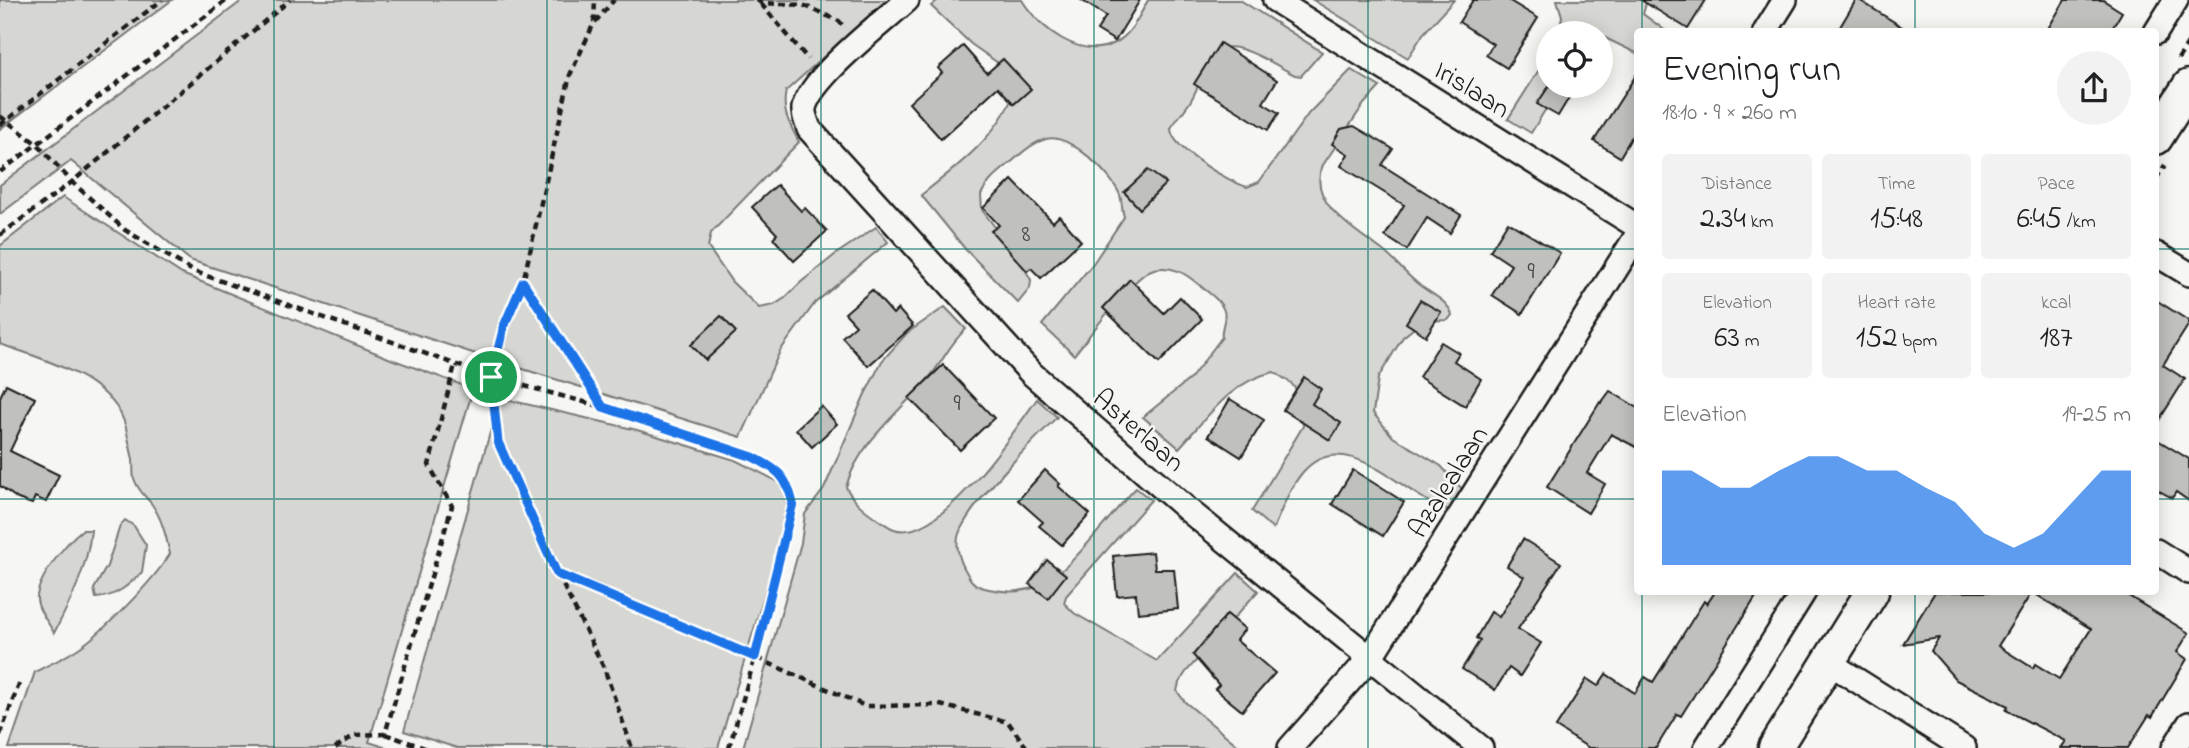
<!DOCTYPE html>
<html lang="en">
<head>
<meta charset="utf-8">
<style>
	:root { --surface:#fff; --page:#f2f2f2; --text:#202124; --muted:#757577; --accent:#1a73e8 }
	body { margin:0; font-family:"Indie Flower",sans-serif; background:var(--page); color:var(--text); height:100vh; display:flex; flex-direction:column; font-size:26px; white-space:nowrap }
	* { box-sizing:border-box; margin:0 }
	p { font-size:23px; color:var(--muted) }
	.icon { flex:none; width:38px; height:38px; fill:none; stroke:currentColor; stroke-width:2; stroke-linecap:round; stroke-linejoin:round }
	.map { position:relative; flex:1; overflow:hidden }
	.sheet { position:absolute; left:1634px; top:28px; width:525px; height:567px; display:flex; flex-direction:column; background:var(--surface); border-radius:7px; box-shadow:0 4px 18px #0003 }
	.sheet>* { flex:none }
	.fabs { position:absolute; left:1536px; top:21px; display:grid; gap:14px }
	.fabs a { display:grid; place-items:center; width:77px; height:77px; border-radius:50%; background:var(--surface); box-shadow:0 4px 18px #0003; font-size:35px }
	.pin { position:absolute; display:grid; place-items:center; width:60px; height:60px; color:#fff; margin:-30px; border:4px solid #fff; border-radius:50%; box-shadow:0 2px 7px #0007 }
	.round { display:grid; place-items:center; flex:none; width:74px; height:74px; border-radius:37px; background:var(--page) }
	.headline { display:flex; align-items:center; justify-content:space-between; height:119px; padding:0 28px }
	h1 { font-size:38px; font-weight:600; line-height:52px }
	.metrics { display:grid; grid-template-columns:repeat(3,1fr); gap:10px; height:119px; padding:7px 28px }
	.metrics div { display:grid; align-content:center; border-radius:7px; background:var(--page); text-align:center }
	.metrics b { font-size:30px; font-weight:600 }
	.metrics small { font-size:19px; font-weight:400 }
	.metrics p { font-size:19px }
	.chart { height:196px; padding:14px 28px }
	.chart p { display:flex; justify-content:space-between }
	.chart svg { width:100%; height:126px; margin-top:7px; fill:var(--accent); opacity:.7 }
	.map>svg:first-child { display:block }
</style>
</head>
<body>
<div class="map">
<svg width="2189" height="748" viewBox="0 0 2189 748">
	<rect width="100%" height="100%" fill="#f6f6f2"/>
	<filter id="ink" filterUnits="userSpaceOnUse"><feTurbulence type="fractalNoise" baseFrequency=".0143" numOctaves="2"/><feDisplacementMap in="SourceGraphic" scale="14" xChannelSelector="R" yChannelSelector="G"/><feConvolveMatrix kernelMatrix="1 2 1 2 8 2 1 2 1" color-interpolation-filters="sRGB"/></filter>
	<g filter="url(#ink)">
		<g fill="#d6d6d2" stroke="#797977" stroke-width="2">
			<polygon points="0,0 172,0 0,129"/>
			<path d="M243 0H886L786 91C781 111 790 125 799 142L711 233 708 247 732 282 759 308 774 305 785 298 800 283 836 254 876 227 888 242 815 303 780 351 741 437 494 360 190 260 71 161 0 214V185Z"/>
			<path d="M938 0H1022C1039 28 1081 61 1115 43 1131 35 1140 15 1148 0H1240L1322 52 1301 76 1295 75C1279 67 1242 43 1225 48 1209 52 1199 88 1190 102 1184 111 1177 119 1171 128 1170 148 1229 182 1247 187L1259 182 1309 113 1351 70 1380 87 1364 104 1323 165C1305 202 1357 231 1382 250 1396 261 1407 276 1422 287 1432 294 1449 302 1452 315L1448 320 1423 321 1403 337 1378 378 1373 413 1393 437 1441 466 1464 491 1451 511C1443 507 1434 504 1426 500 1392 481 1340 429 1303 472 1289 488 1282 510 1273 529L1252 511 1303 426 1299 394 1291 383 1274 372C1232 380 1207 418 1179 448L1143 417 1191 378 1222 337C1220 328 1227 320 1224 311 1221 300 1206 291 1198 284 1185 273 1172 265 1154 269 1135 273 1088 338 1074 355L1042 325 1092 265 1124 217C1122 210 1122 202 1120 195 1112 175 1069 132 1046 139 1031 143 1021 154 1010 163 1000 172 986 182 981 195L982 210 1020 260 1031 280 1030 288 1018 303 966 250 921 195C957 167 998 136 1014 93L1005 68 971 44 931 6Z"/>
			<polygon points="1313,0 1454,0 1423,34 1408,58"/>
			<polygon points="1557,0 1647,0 1643,14 1666,31 1638,32 1638,54 1601,36 1601,33 1559,33 1562,16"/>
			<polygon points="1549,54 1549,86 1560,86 1531,133 1508,119"/>
			<path d="M63 197 182 274 391 359 473 389 369 742 388 748H9L35 672C48 665 62 659 74 651 101 635 153 581 170 554 166 536 162 518 151 503 145 496 138 490 135 481 132 475 134 467 133 460 131 450 128 438 126 428 114 378 42 359 0 344V246Z"/>
			<path d="M945 307 966 329C949 344 942 364 927 380 898 413 858 444 846 487 853 501 863 509 876 518 881 521 888 527 894 529 939 545 1015 430 1037 399L1057 417C1034 440 965 508 958 537 956 548 959 558 964 568 969 576 971 584 981 587 1002 593 1023 594 1043 584 1071 570 1112 512 1136 488L1151 500 1066 596 1064 603 1074 613 1157 661 1238 573 1258 591 1186 672 1179 683 1177 691 1185 702 1241 748H743L801 543 805 514 824 489 864 396 882 361 907 333Z"/>
			<polygon points="500,398 637,430 735,460 781,483 787,504 777,553 718,748 457,748 404,731"/>
			<path d="M125 520 134 526 146 545 142 572C129 585 116 597 96 598L94 589 107 566 120 526Z"/>
			<path d="M82 530H91C88 566 71 601 54 633 49 623 37 610 37 598 37 579 67 541 82 530Z"/>
		</g>
		<g fill="#c0c0bd" stroke="#1c1c1c" stroke-width="2" fill-rule="evenodd">
			<polygon points="1081,0 1140,0 1115,41 1097,30 1106,16"/>
			<polygon points="1473,0 1508,0 1538,18 1507,68 1486,55 1493,44 1459,22"/>
			<polygon points="1641,0 1706,0 1688,29"/>
			<polygon points="1856,0 1859,0 1910,32 1837,32"/>
			<polygon points="2065,0 2103,0 2122,12 2110,32 2046,32"/>
			<polygon points="1220,43 1277,80 1263,103 1279,113 1268,130 1194,84"/>
			<polygon points="963,46 987,73 1003,59 1031,89 1014,104 998,87 941,139 909,103 942,73 938,68"/>
			<polygon points="1638,72 1638,126 1620,157 1594,141"/>
			<polygon points="1549,86 1576,86 1558,116 1537,104"/>
			<polygon points="1354,126 1393,149 1382,165 1461,215 1450,233 1427,218 1407,250 1385,236 1404,205 1341,166 1348,154 1332,144 1341,129"/>
			<polygon points="1148,170 1166,183 1140,209 1124,192"/>
			<polygon points="1012,180 1053,222 1059,216 1081,241 1041,278 1031,268 1027,271 991,231 999,225 983,208"/>
			<polygon points="777,185 801,211 805,208 827,231 794,261 773,238 777,234 752,207"/>
			<polygon points="1508,222 1560,253 1522,314 1492,295 1511,265 1490,251"/>
			<polygon points="1130,279 1164,313 1180,297 1202,319 1159,363 1103,308"/>
			<polygon points="872,290 893,314 898,309 913,326 868,366 842,337 856,325 845,313"/>
			<polygon points="1420,300 1441,312 1426,336 1406,323"/>
			<polygon points="2156,300 2189,321 2189,324 2163,365 2185,379 2156,425"/>
			<polygon points="721,316 736,332 706,360 691,345"/>
			<polygon points="1441,342 1459,353 1454,361 1481,379 1465,406 1419,377"/>
			<polygon points="943,365 994,418 960,450 909,398"/>
			<polygon points="1304,377 1321,389 1312,404 1341,423 1330,440 1283,410"/>
			<polygon points="6,384 35,398 10,451 59,475 46,502 35,497 32,504 18,499 0,486 0,397"/>
			<polygon points="1610,391 1638,408 1638,448 1611,434 1587,473 1605,484 1588,513 1547,487 1600,402 1601,403"/>
			<polygon points="1230,399 1264,420 1241,457 1208,436"/>
			<polygon points="821,406 837,424 812,447 796,429"/>
			<polygon points="2156,439 2189,459 2189,501 2176,492 2172,498 2156,489"/>
			<polygon points="1045,470 1060,484 1058,486 1090,514 1062,545 1039,526 1043,522 1018,500"/>
			<polygon points="1353,470 1404,502 1383,536 1332,504"/>
			<polygon points="1523,539 1561,563 1518,629 1541,643 1520,676 1509,668 1495,690 1462,669 1480,640 1476,638 1491,612 1499,617 1524,577 1507,566"/>
			<polygon points="1153,552 1155,569 1174,569 1178,609 1138,613 1136,594 1117,596 1113,556"/>
			<polygon points="1047,560 1066,575 1048,598 1029,584"/>
			<polygon points="1715,592 1759,592 1681,716 1677,714 1656,748 1589,748 1556,727 1587,679 1598,686 1606,674 1635,693 1645,677 1653,682 1704,601 1707,604"/>
			<path d="M1935 592H2122L2189 633 2177 652 2187 659 2152 717 2149 715 2128 748H2061L2066 741 2006 710 2008 706 1956 680 1931 651 1939 638 1903 644ZM2032 592 2091 629 2059 679 2035 664 2033 668 1998 646Z"/>
			<polygon points="1227,614 1245,629 1236,640 1275,673 1242,711 1215,689 1219,685 1193,655"/>
		</g>
		<g fill="none" stroke-linecap="round" stroke-linejoin="round">
			<defs>
				<g id="street">
					<path d="M907 0C882 23 811 77 804 108 803 115 807 122 809 129L1031 373 1188 510 1481 748"/>
					<polyline points="1275,0 1638,227"/>
					<polyline points="1765,32 1785,0"/>
					<polyline points="2156,32 2176,0"/>
					<polyline points="2156,254 2189,274"/>
					<polyline points="2156,551 2189,572"/>
					<polyline points="1828,662 1964,748"/>
					<polyline points="1290,748 1370,658 1638,234"/>
					<polyline points="1706,748 1804,592"/>
					<polyline points="2174,748 2189,724"/>
				</g>
				<g id="secondary">
					<polyline points="2156,138 2189,86"/>
					<polyline points="1775,748 1872,592"/>
				</g>
			</defs>
			<use href="#street" stroke="#1c1c1c" stroke-width="28"/>
			<use href="#secondary" stroke="#1c1c1c" stroke-width="37"/>
			<g stroke="#1c1c1c" stroke-width="4.5" stroke-dasharray="7 5" stroke-linecap="butt">
				<polyline points="757,0 761,3 803,5 839,21 843,26"/>
				<polyline points="761,4 808,59"/>
				<polyline points="595,22 614,0"/>
				<polyline points="2178,59 2189,42"/>
				<polyline points="0,116 37,144 72,182 125,230 193,271 491,377 504,326 523,282 570,75 594,23 595,0"/>
				<polyline points="0,125 162,0"/>
				<polyline points="0,172 227,0"/>
				<polyline points="2156,179 2165,165"/>
				<polyline points="0,235 72,182 290,0"/>
				<polyline points="523,282 603,406"/>
				<polyline points="558,575 604,668 632,748"/>
				<polyline points="385,734 425,748"/>
				<polyline points="0,735 19,684"/>
				<polyline points="335,748 355,735 385,734 452,506 429,465 455,365"/>
				<polyline points="729,748 755,657 793,503 788,482 774,467 753,457 603,407 491,377 497,442 557,574 755,657 865,706 940,705 1008,722 1027,748"/>
			</g>
			<use href="#street" stroke="#f6f6f2" stroke-width="23"/>
			<use href="#secondary" stroke="#f6f6f2" stroke-width="32"/>
		</g>
	</g>
	<g fill="none" stroke-linecap="round" stroke-linejoin="round" filter="url(#ink)">
		<defs>
			<path id="route" d="M523 282 603 407 753 457C778 470 786 475 793 503L755 657 557 574 498 442 491 377 504 326Z"/>
		</defs>
		<use href="#route" stroke="#fff" stroke-width="14"/>
		<use href="#route" stroke="#1a73e8" stroke-width="9"/>
	</g>
	<path fill="none" stroke="#0f766e" stroke-width="2" stroke-opacity="0.55" d="M274 0V748M547 0V748M821 0V748M1094 0V748M1368 0V748M1642 0V32M1915 0V32M0 249H1638M2156 249H2189M0 499H1638M2156 499H2189M1642 592V748M1915 592V748"/>
	<g text-anchor="middle" stroke-width="5" stroke-linejoin="round" paint-order="stroke">
		<g font-size="24" fill="#454544">
			<text x="1026" y="241">8</text>
			<text x="1531" y="278">9</text>
			<text x="957" y="410">9</text>
		</g>
		<g font-size="28" fill="#1c1c1c" stroke="#f6f6f2">
			<text transform="translate(1473 88) rotate(32)" y="10">Irislaan</text>
			<text transform="translate(1140 429) rotate(41)" y="10">Asterlaan</text>
			<text transform="translate(1447 481) rotate(-58)" y="10">Azalealaan</text>
		</g>
	</g>
</svg>
<div class="fabs">
<a><svg class="icon" aria-label="locate" viewBox="0 0 24 24"><circle cx="12" cy="12" r="6"/><path d="M12 2v4M12 18v4M2 12h4M18 12h4"/></svg></a>
</div>
<div class="pin" style="left:491px;top:377px;background:#1e9e55"><svg class="icon" aria-label="arrive" viewBox="0 0 24 24"><path d="M6 21V4h12l-3 4 3 4H6"/></svg></div>
<section class="sheet">
<div class="headline"><div><h1>Evening run</h1><p>18:10 · 9 × 260 m</p></div><a class="round"><svg class="icon" aria-label="share" viewBox="0 0 24 24"><path d="M12 15V3M7 8l5-5 5 5M5 13v7h14v-7"/></svg></a></div>
<div class="metrics">
<div><p>Distance</p><b>2.34<small> km</small></b></div>
<div><p>Time</p><b>15:48</b></div>
<div><p>Pace</p><b>6:45<small> /km</small></b></div>
</div>
<div class="metrics">
<div><p>Elevation</p><b>63<small> m</small></b></div>
<div><p>Heart rate</p><b>152<small> bpm</small></b></div>
<div><p>kcal</p><b>187</b></div>
</div>
<div class="chart"><p><span>Elevation</span>19–25 m</p>
<svg viewBox="0 0 160 44" preserveAspectRatio="none"><path d="M0 44V11L10 11L20 17L30 17L40 11L50 6L60 6L70 11L80 11L90 17L100 22L110 33L120 38L130 33L140 22L150 11L160 11V44z"/></svg>
</div>
</section>
</div>
</body>
</html>
